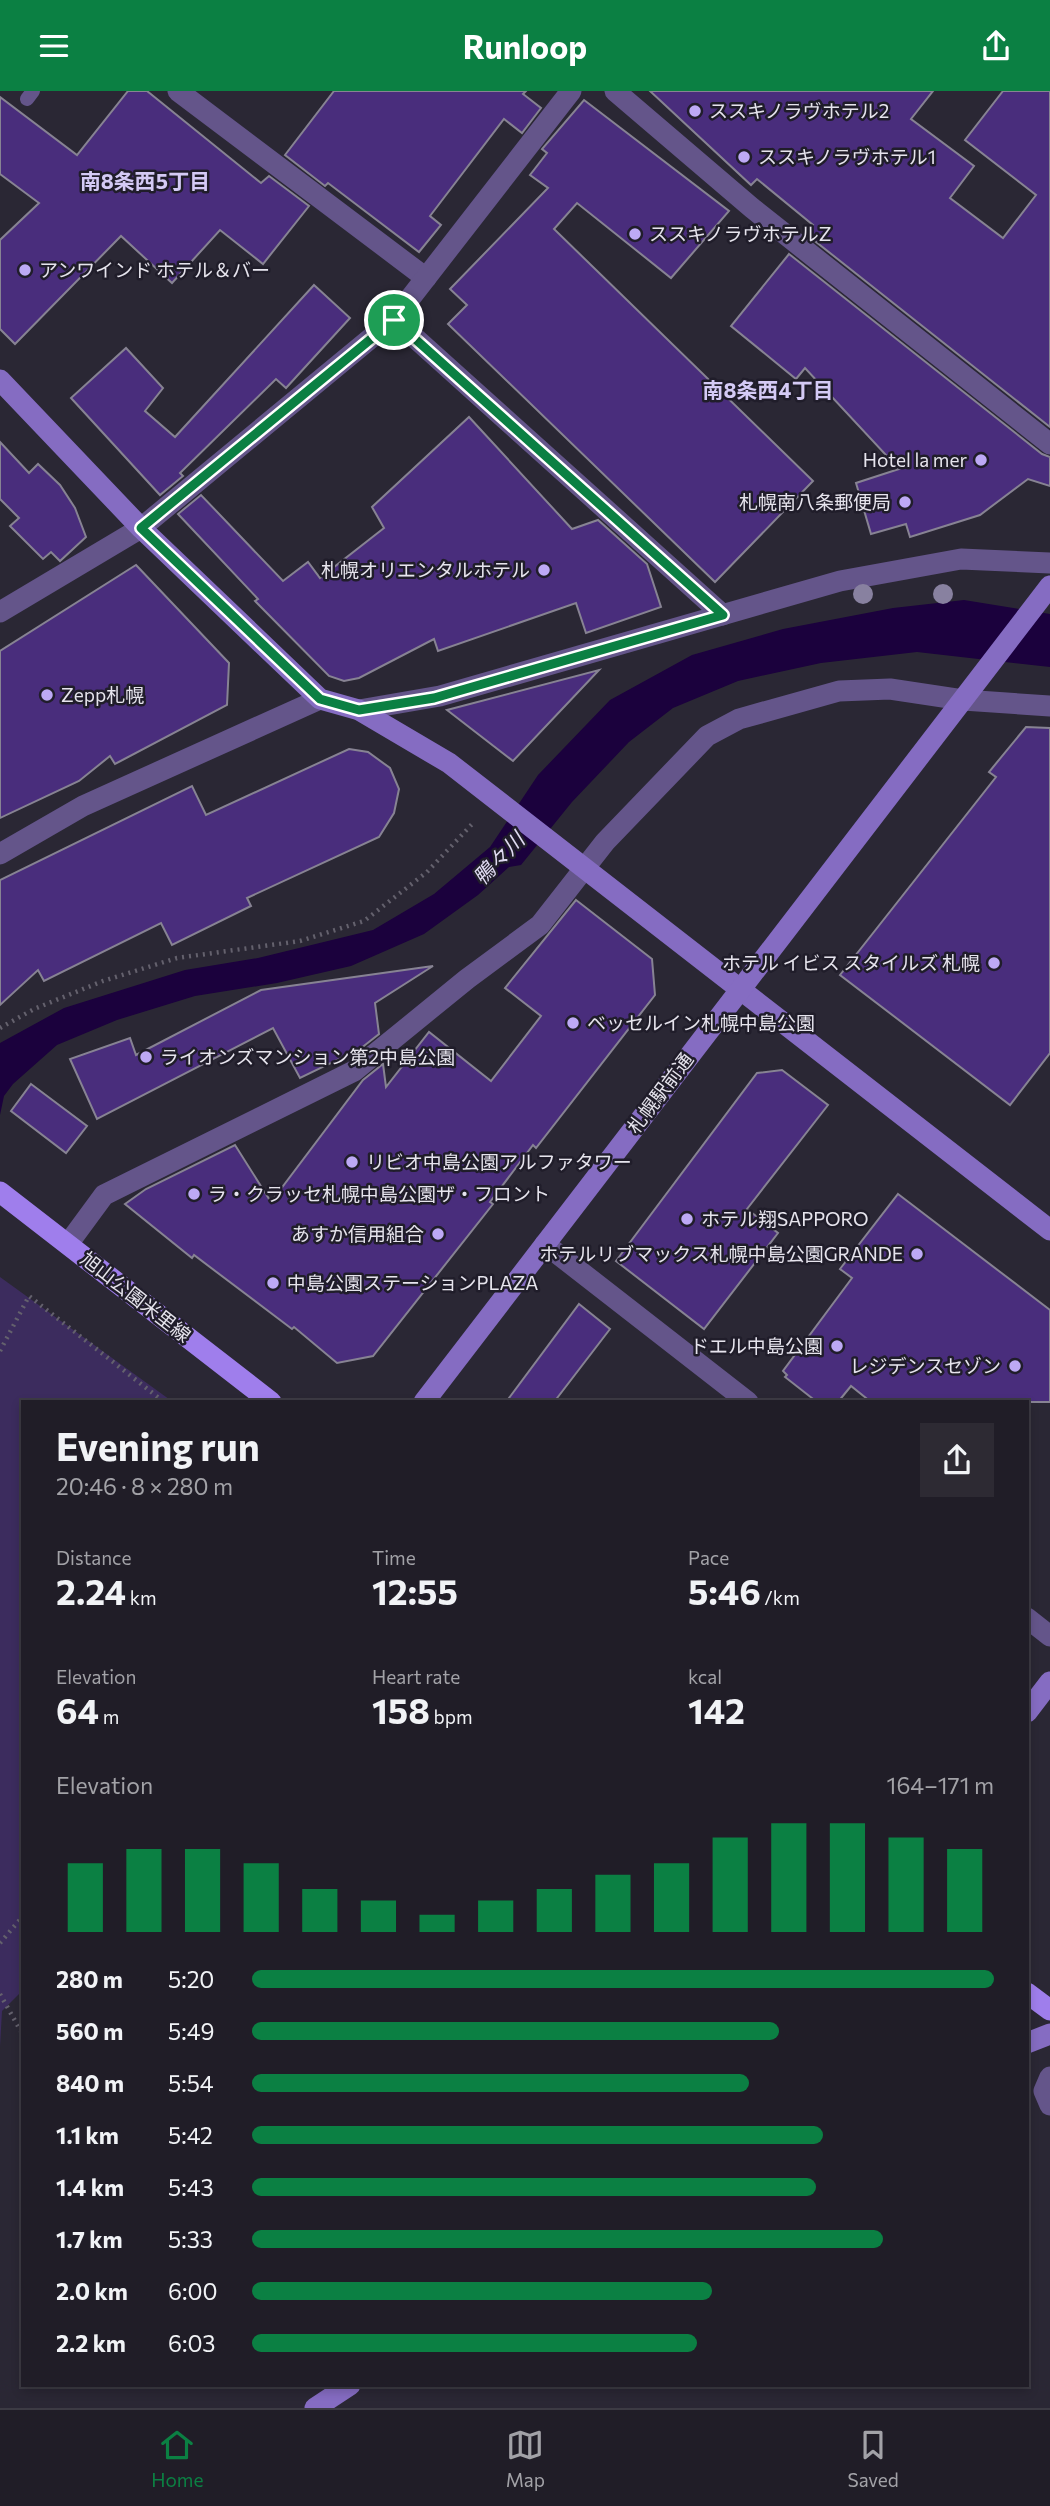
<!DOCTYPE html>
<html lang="en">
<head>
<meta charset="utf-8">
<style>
	:root { --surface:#201d27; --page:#2d2a33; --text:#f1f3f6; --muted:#a2a2a7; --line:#3d3b44; --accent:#0b8043 }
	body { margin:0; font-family:Commissioner,"Noto Sans JP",sans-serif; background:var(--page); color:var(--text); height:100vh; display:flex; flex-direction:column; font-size:26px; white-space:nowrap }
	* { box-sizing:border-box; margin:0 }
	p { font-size:23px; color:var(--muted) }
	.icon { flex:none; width:38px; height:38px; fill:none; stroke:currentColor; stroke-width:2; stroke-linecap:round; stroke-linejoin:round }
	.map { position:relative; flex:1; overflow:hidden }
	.details { position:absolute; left:21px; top:1309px; width:1008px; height:987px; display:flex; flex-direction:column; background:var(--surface); border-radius:0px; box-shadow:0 4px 10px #0003,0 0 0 2px var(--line) }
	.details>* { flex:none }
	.pin { position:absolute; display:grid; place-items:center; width:60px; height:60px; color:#fff; margin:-30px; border:4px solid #fff; border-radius:50%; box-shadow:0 2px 7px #0007 }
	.round { display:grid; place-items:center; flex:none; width:74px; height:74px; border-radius:0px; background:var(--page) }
	.headline { display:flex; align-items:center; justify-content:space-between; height:119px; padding:0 35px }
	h1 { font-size:38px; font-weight:700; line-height:52px }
	.stats { display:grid; grid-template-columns:repeat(3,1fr); gap:10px; height:119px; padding:7px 35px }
	.stats div { display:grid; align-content:center }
	.stats b { font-size:35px; font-weight:700 }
	.stats small { font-size:19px; font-weight:400 }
	.stats p { font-size:19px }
	.chart { height:196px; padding:14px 35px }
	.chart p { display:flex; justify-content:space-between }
	.chart svg { width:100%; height:126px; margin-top:7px; stroke:var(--accent); stroke-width:6 }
	ul { padding:0 35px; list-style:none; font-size:23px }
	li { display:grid; grid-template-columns:112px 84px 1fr; align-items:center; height:52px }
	li i { height:18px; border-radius:9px; background:var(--accent) }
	header { display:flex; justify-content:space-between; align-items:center; height:91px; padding:0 35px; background:var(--accent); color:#fff; font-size:32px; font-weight:700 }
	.tab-bar { display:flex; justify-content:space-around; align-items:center; height:98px; border-top:2px solid var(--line); background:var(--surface); font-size:19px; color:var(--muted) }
	.tab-bar a { display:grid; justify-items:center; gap:4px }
	.tab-bar .current { color:var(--accent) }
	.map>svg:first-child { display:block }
</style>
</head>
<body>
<header><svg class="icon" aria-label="menu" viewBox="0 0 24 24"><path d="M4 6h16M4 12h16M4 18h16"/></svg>Runloop<svg class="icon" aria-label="share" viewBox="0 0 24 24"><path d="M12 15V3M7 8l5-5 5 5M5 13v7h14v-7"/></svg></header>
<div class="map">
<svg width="1050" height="2317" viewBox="0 0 1050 2317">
	<rect width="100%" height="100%" fill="#2a2734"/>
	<polygon fill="#3c2c5e" points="0,1186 173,1311 23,1311 23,1899 2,1920 0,1956"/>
	<polygon fill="#1b013d" points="964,509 1050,523 1050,576 917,561 821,572 738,590 673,617 629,651 572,711 521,774 509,776 478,804 424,843 351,875 277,892 195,905 117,929 57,954 13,993 4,1005 0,1024 0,952 64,917 185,879 258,867 373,839 434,803 490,756 538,684 610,609 692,564 783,538 893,517"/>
	<g fill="#492d7c" stroke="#878393" stroke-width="2">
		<polygon points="128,0 147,0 261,92 269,85 309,115 263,173 220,139 172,192 121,145 15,253 0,238 0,149 39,112 0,83 0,6 77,64"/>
		<polygon points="334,0 526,0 523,3 541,17 522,42 504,28 430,125 441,134 419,161 328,92 325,95 285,64"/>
		<polygon points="650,0 933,0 911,28 974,75 950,107 1003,147 1036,104 965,49 1003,0 1050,0 1050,336 806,143 813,134 757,88 751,94"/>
		<polygon points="584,9 729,120 671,187 577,112 554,138 813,390 715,491 448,233 467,214 450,198 548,97 530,84 547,62 542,58"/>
		<polygon points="789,163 1042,363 1050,366 1050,395 1028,388 980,424 910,446 906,433 871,443 856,392 899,378 805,277 796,288 731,235"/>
		<polygon points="314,194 350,227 286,297 276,288 180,382 183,385 160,404 71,307 126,257 163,297 145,320 175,346"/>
		<polygon points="469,326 572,438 598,429 647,473 661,516 586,542 576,512 438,560 434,548 359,587 344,590 329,585 255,510 258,508 178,423 201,404 283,490 308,471 320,487 384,437 372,416"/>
		<polygon points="0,351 29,382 38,373 60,394 75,417 86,446 60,470 51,461 43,468 10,435 19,427 0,408"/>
		<polygon points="136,474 229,572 227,614 115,673 110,665 79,690 0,727 0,560"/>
		<polygon points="599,579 513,670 447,619"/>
		<polygon points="1026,636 1050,637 1050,962 1010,1014 840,884 996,686 989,681"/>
		<polygon points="349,658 368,661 390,677 399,698 394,722 379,746 247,807 251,815 172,854 161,832 44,890 38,879 0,914 0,789 192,695 206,724"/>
		<polygon points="576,809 652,868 655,904 536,1057 533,1054 490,1111 493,1113 373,1265 337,1272 294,1236 292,1238 194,1164 192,1167 125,1113 146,1098 235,1054 271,1111 363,989 383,973 386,996 429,941 491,990 541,925 505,897"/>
		<polygon points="433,875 375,912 379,943 360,958 300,987 273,937 97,1028 70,968 130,947 136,964 261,899"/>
		<polygon points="782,979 828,1014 747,1118 778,1142 704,1238 616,1170 757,982"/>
		<polygon points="31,993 87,1035 66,1062 11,1020"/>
		<polygon points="898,1103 1050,1219 1050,1311 871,1311 851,1295 838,1311 817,1311 785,1286 787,1284 783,1280 852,1187 840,1178"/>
		<polygon points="579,1213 610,1238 554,1311 506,1311"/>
	</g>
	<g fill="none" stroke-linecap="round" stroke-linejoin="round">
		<g stroke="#64616d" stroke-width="4.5" stroke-dasharray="2 5" stroke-linecap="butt">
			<polyline points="0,937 34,918 103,890 177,867 300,850 364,830 427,781 475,730"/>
			<polyline points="0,1260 29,1205 164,1311"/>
			<polyline points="0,1852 23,1825"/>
			<polyline points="0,1903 23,1944"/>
		</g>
		<polyline stroke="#64558a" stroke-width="14" points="27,8 33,0"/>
		<g stroke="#64558a" stroke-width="21">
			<polyline points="178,0 426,187"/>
			<polyline points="615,0 752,117 1050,353"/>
			<polyline points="394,228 723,524"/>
			<polyline points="0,521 141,437 394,228 571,0"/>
			<polyline points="359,619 440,605 840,490 961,468 1050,472"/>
			<polyline points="0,763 83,715 320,608"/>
			<polyline points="68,1153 104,1104 354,980 467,888 540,834 605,751 707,645 739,628 839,600 890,598 963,609 1050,615"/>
			<polyline points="545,1153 748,1311"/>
			<polyline points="1027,1527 1050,1545"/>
			<polyline points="1050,1986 1044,2000 1050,2014"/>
		</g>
		<g stroke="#856cc2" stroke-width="21">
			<polyline points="0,289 141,437 320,608 359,619 449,672 1050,1139"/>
			<polyline points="424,1311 1050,495"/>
			<polyline points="1027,1621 1050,1591"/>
			<polyline points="1027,1952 1050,1943"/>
			<polyline points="315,2317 350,2294"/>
		</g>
		<g stroke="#9f7eec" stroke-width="21">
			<polyline points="0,1101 271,1311"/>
			<polyline points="1027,1902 1050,1919"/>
		</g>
	</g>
	<g fill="#8881a0">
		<circle cx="863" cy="503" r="10"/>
		<circle cx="943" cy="503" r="10"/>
	</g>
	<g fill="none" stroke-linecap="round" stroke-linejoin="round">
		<defs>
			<polygon id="route" points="394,229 723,524 434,607 359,619 320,608 141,437"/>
		</defs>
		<use href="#route" stroke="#fff" stroke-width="14"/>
		<use href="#route" stroke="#0b8043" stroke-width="9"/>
	</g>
	<g fill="#bda9f5" stroke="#201d2a" stroke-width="2.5">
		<circle cx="695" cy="20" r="7"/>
		<circle cx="744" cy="66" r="7"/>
		<circle cx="635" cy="143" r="7"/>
		<circle cx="25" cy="179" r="7"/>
		<circle cx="981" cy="369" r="7"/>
		<circle cx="905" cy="411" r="7"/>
		<circle cx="544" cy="479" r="7"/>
		<circle cx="47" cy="604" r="7"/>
		<circle cx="994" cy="872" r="7"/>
		<circle cx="573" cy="932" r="7"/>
		<circle cx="146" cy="966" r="7"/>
		<circle cx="352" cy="1071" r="7"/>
		<circle cx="194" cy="1103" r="7"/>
		<circle cx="687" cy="1128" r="7"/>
		<circle cx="438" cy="1143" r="7"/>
		<circle cx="917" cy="1163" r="7"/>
		<circle cx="273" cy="1192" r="7"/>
		<circle cx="837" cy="1255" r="7"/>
		<circle cx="1015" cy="1275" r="7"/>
	</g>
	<g text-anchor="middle" stroke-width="5" stroke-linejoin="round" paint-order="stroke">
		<g font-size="19" fill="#e6e4ed" stroke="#201d2a" text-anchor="start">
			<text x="709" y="27">ススキノラヴホテル2</text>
			<text x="758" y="73">ススキノラヴホテル1</text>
			<text x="649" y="150">ススキノラヴホテルZ</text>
			<text x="39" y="186">アンワインド ホテル＆バー</text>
			<text x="967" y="376" text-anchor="end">Hotel la mer</text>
			<text x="891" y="418" text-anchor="end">札幌南八条郵便局</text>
			<text x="530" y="486" text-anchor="end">札幌オリエンタルホテル</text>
			<text x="61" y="611">Zepp札幌</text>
			<text x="980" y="879" text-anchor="end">ホテル イビス スタイルズ 札幌</text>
			<text x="587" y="939">ベッセルイン札幌中島公園</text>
			<text x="160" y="973">ライオンズマンション第2中島公園</text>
			<text x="366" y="1078">リビオ中島公園アルファタワー</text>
			<text x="208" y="1110">ラ・クラッセ札幌中島公園ザ・フロント</text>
			<text x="701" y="1135">ホテル翔SAPPORO</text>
			<text x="424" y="1150" text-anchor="end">あすか信用組合</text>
			<text x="903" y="1170" text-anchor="end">ホテルリブマックス札幌中島公園GRANDE</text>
			<text x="287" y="1199">中島公園ステーションPLAZA</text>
			<text x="823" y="1262" text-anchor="end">ドエル中島公園</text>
			<text x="1001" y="1282" text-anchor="end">レジデンスセゾン</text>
		</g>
		<g font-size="19" fill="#e6e4ed" stroke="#201d2a">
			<text transform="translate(660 1002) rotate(-53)" y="7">札幌駅前通</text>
			<text transform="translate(136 1206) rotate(38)" y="7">旭山公園米里線</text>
		</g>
		<g font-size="21" font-weight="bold" fill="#d4caf5" stroke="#201d2a">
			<text x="145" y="98">南8条西5丁目</text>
			<text x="768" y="307">南8条西4丁目</text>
		</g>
		<g font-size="21" font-style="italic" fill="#e0dbf2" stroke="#201d2a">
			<text transform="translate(499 768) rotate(-46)" y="7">鴨々川</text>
		</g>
	</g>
</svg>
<div class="pin" style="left:394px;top:229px;background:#1e9e55"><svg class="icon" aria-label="arrive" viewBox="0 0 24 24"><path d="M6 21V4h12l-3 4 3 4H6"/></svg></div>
<section class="details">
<div class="headline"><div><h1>Evening run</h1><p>20:46 · 8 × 280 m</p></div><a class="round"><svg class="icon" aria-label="share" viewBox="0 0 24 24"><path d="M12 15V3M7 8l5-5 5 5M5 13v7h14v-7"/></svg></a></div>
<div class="stats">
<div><p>Distance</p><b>2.24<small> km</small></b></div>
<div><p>Time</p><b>12:55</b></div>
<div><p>Pace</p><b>5:46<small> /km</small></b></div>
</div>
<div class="stats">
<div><p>Elevation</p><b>64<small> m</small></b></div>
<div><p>Heart rate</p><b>158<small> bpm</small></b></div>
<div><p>kcal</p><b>142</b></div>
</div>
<div class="chart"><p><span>Elevation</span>164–171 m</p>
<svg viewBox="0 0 160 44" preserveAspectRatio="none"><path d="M5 44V20M15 44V15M25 44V15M35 44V20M45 44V29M55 44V33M65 44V38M75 44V33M85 44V29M95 44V24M105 44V20M115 44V11M125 44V6M135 44V6M145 44V11M155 44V15"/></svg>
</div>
<ul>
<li><b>280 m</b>5:20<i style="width:100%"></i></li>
<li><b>560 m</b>5:49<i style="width:71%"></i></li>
<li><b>840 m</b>5:54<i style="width:67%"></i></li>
<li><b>1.1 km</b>5:42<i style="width:77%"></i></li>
<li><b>1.4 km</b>5:43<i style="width:76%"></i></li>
<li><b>1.7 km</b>5:33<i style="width:85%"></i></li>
<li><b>2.0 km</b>6:00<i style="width:62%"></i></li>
<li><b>2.2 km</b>6:03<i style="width:60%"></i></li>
</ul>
</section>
</div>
<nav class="tab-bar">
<a class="current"><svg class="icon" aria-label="home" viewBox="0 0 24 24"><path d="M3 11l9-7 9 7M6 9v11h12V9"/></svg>Home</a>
<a><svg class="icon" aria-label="map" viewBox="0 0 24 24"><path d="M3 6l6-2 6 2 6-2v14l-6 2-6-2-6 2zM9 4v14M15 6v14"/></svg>Map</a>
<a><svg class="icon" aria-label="saved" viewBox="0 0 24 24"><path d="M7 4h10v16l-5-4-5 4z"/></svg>Saved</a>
</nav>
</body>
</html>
